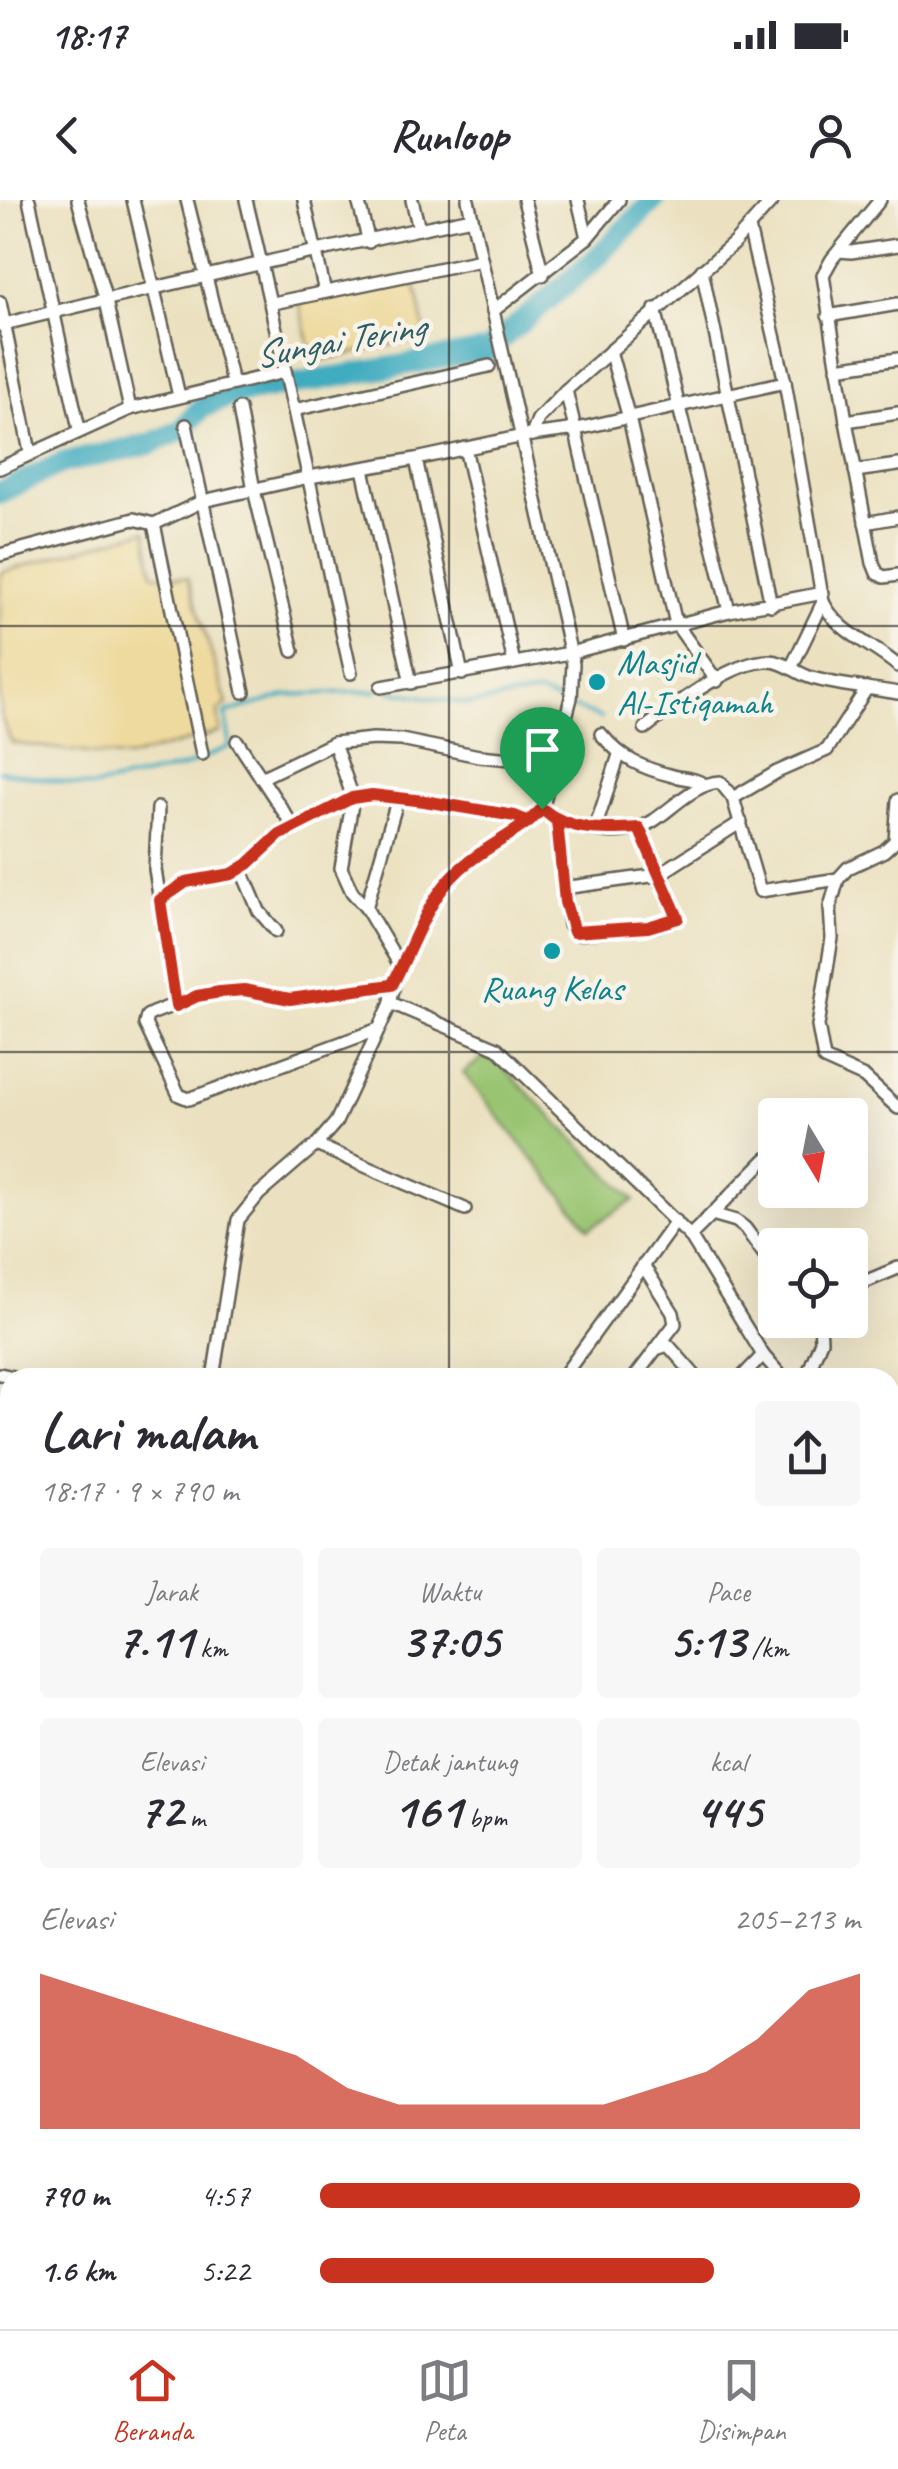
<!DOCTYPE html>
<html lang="id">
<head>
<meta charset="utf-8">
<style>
	:root { --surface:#fff; --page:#f7f7f7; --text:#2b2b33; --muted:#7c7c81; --line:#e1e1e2; --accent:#c8321e }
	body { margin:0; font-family:Caveat,sans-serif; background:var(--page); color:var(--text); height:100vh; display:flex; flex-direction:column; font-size:38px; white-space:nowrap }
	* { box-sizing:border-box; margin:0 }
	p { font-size:32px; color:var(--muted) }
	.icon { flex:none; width:55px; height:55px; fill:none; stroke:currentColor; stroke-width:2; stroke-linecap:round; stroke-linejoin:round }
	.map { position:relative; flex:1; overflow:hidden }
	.details { position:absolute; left:0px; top:1168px; width:900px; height:962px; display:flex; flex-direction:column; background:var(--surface); border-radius:30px 30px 0 0; box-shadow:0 10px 40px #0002 }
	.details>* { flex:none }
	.needle { width:65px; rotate:170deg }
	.tools { position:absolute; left:758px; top:898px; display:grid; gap:20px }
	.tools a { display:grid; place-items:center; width:110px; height:110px; border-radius:10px; background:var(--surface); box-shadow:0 10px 40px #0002; font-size:50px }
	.pin { position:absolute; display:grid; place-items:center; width:85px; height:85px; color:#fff; margin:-102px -42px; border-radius:50% 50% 50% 0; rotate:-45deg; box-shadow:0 0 10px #0007 }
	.pin .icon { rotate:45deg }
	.round { display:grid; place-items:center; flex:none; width:105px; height:105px; border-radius:10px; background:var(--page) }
	.overview { display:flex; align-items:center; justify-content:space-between; height:170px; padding:0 40px }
	h1 { font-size:55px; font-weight:600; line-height:75px }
	.stats { display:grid; grid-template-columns:repeat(3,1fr); gap:15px; height:170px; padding:10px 40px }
	.stats div { display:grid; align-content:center; border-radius:10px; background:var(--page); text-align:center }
	.stats b { font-size:50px; font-weight:600 }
	.stats small { font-size:28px; font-weight:400 }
	.stats p { font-size:28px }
	.chart { height:280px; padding:20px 40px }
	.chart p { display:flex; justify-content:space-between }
	.chart svg { width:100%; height:180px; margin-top:10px; fill:var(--accent); opacity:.7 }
	ul { padding:0 40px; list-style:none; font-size:32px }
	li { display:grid; grid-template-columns:160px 120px 1fr; align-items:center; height:75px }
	li i { height:25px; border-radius:12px; background:var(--accent) }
	.status { display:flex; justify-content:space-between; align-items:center; height:70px; padding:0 50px; background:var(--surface); direction:ltr }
	.status svg { height:28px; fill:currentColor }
	header { display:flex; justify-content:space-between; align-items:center; height:130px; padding:0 40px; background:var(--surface); font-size:45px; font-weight:600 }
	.tabs { display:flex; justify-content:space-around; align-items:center; height:140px; border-top:2px solid var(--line); background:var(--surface); font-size:28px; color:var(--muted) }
	.tabs a { display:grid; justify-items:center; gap:5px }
	.tabs .active { color:var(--accent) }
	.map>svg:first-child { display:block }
</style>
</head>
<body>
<div class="status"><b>18:17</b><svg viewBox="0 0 49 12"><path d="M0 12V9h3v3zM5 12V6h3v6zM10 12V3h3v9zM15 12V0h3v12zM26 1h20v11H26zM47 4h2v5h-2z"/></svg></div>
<header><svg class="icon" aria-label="back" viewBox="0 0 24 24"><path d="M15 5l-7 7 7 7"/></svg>Runloop<svg class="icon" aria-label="person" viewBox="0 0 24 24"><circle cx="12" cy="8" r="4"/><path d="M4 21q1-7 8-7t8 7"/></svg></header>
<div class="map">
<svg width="898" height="2129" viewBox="0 0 898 2129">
	<rect width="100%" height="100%" fill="#f7f3e8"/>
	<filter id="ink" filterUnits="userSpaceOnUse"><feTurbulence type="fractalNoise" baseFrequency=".01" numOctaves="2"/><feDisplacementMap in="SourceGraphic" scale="20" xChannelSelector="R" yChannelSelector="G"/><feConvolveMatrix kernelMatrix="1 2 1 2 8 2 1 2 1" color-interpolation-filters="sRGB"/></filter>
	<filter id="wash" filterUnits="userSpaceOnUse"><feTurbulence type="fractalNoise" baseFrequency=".0048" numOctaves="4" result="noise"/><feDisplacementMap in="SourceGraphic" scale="40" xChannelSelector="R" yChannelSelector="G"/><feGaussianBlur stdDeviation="2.25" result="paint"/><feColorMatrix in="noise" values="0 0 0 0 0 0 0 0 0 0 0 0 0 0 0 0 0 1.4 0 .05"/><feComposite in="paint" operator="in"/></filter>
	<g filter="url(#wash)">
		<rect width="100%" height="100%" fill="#ebe1c0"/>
		<polygon fill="#99c471" stroke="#5a7046" stroke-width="2.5" points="489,853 634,1000 589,1028 463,873"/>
		<g fill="#eeda9e" stroke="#857b5d" stroke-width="2.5">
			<polygon points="414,76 426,137 314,162 298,100"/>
			<polygon points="146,330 153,374 188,378 227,504 218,511 220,532 128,558 12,543 0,515 0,373"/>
		</g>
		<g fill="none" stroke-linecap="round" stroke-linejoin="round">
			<g stroke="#41acc0" stroke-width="4">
				<polyline points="388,491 470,504 539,493 565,504"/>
				<polyline points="573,507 601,518"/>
				<polyline points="0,571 92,587 184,567 230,546 226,513 288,495 378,491"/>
			</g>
			<polyline stroke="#41acc0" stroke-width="22" points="0,293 61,263 150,244 182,230 201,208 233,195 488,150 592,62 654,0"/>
		</g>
	</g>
	<g filter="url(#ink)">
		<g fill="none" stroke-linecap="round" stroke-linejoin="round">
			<defs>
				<g id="minor">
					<polyline points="29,0 79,229"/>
					<polyline points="78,0 106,101 130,209"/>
					<polyline points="133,0 179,196"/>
					<polyline points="187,0 232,182"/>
					<path d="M246 0C284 157 316 315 351 473"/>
					<polyline points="304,0 325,92"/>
					<polyline points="358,0 369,42"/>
					<polyline points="412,0 419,29"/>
					<polyline points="524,0 543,75"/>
					<polyline points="578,0 587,38"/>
					<polyline points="880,0 832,59 823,75 846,221 873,363 877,373 884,377 898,375"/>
					<path d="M749 28 785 182 823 402C838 433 873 444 898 466"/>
					<polyline points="839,51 851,52 898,45"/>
					<polyline points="702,70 771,405"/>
					<polyline points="0,102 30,252"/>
					<polyline points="273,103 481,60"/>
					<polyline points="655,109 729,411"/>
					<polyline points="493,111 587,38 619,0"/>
					<polyline points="828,116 898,104"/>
					<path d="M0 125C156 87 314 50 472 18"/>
					<polyline points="610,151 629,218 676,424 717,481"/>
					<polyline points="837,168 898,159"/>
					<polyline points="566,190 624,440"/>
					<polyline points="239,209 254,290 293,451"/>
					<polyline points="294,210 489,166"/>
					<polyline points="846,221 898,213"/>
					<polyline points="186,225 244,492"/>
					<polyline points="532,235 538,219 566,190 734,43 773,0"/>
					<polyline points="465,248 514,463"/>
					<polyline points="416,259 462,474"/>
					<polyline points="0,268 130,209 284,172"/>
					<polyline points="363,269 411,483"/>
					<polyline points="855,271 898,265"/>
					<polyline points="865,323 898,317"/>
					<polyline points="154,324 202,554"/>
					<polyline points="0,355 134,319 154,324 203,301 309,277 416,259 523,236 577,229 785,182"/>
					<polyline points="791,468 823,402"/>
					<polyline points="381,487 570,453 729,411 823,393"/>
					<path d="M645 528C674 506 731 461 769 461 785 461 797 474 812 478 840 486 870 488 898 493"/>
					<path d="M601 534C622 559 641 568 673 576 685 579 695 578 705 585"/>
					<polyline points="237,541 293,626"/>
					<polyline points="334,543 353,598 341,668 352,692 366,708"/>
					<polyline points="261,578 334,543 373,539 401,540 479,556 555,563"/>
					<polyline points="398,598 366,708 401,767"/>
					<polyline points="733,598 777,572 827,550 867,488"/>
					<polyline points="898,600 895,641 884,651 848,668 838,679 830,707 832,738 818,826 824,859 864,877 898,908"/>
					<polyline points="158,608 155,669 176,806"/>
					<path d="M542 609C567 630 623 641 653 621 673 608 695 583 720 582L733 598 760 691 838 679"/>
					<polyline points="557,621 569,725 578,734 657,726 677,719 639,628"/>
					<polyline points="595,629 619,555"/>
					<polyline points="241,669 259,711 276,731"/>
					<polyline points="563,688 658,675 741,622"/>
					<polyline points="160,699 186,682 231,674 248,664 279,635 353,598 373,595 424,601 515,616 529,622"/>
					<polyline points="391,803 497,848 690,1036 763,1155 783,1178"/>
					<polyline points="376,830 189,899 179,895 145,824 147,816 153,813 197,796 221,792 243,790 290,799 391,785"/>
					<polyline points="316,945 465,1009"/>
					<polyline points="712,1014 766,959"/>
					<polyline points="690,1036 712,1014 736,1021 745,1028 775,1069"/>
					<polyline points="850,1088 898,1068"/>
					<polyline points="659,1148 668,1145 697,1178"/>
					<polyline points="0,1174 18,1178"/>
					<path d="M213 1178 238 1020 259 994 316 945 336 922 391 803C392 770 435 691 461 668 486 646 518 633 542 609L571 498 573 464 468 0"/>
					<polyline points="562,1178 676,1021"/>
					<polyline points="634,1178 675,1124 673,1113 643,1065"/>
					<polyline points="741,1178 763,1155"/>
					<polyline points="806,1178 821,1141 820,1120"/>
					<polyline points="0,1233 10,1233"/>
					<polyline points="890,1347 898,1339"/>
					<polyline points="0,1350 10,1350"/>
					<polyline points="890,1408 898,1426"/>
					<polyline points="0,1475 10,1481"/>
					<polyline points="890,1539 898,1554"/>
					<polyline points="890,1651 898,1644"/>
					<polyline points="890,1791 898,1764"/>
					<polyline points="890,1818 898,1819"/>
					<polyline points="894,1879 898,1856"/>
					<polyline points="344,2120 346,2129"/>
					<polyline points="825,2120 828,2129"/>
					<polyline points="1,2129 3,2116 10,2109"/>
					<polyline points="544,2129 547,2120"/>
					<polyline points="613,2129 619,2120"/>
					<polyline points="635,2129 650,2126 671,2129"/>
					<polyline points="751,2129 753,2120"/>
				</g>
			</defs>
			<use href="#minor" stroke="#646155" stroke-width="16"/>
			<use href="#minor" stroke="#fff" stroke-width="11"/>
		</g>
	</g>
	<g fill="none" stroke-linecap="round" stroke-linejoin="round" filter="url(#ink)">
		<defs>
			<path id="route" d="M542 609 529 622 515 616 424 601 372 595 352 598 279 635 248 664 232 674 186 682 160 700 176 806 197 796 220 792 244 790 290 799 392 785C413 747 426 700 459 670 485 646 518 634 542 609 570 632 604 630 639 628L678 718 648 727 574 732 565 702 557 621 542 609"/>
		</defs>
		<use href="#route" stroke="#fff" stroke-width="20"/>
		<use href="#route" stroke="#c8321e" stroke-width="12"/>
	</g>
	<path fill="none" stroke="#1c1c1c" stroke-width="2.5" stroke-opacity="0.55" d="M449 0V1178M0 426H898M0 852H898M0 1277H10M890 1277H898M0 1703H10M890 1703H898M449 2120V2129"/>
	<g fill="#0f9aa8" stroke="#f7f3e8" stroke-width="4">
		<circle cx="597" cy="482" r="10"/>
		<circle cx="552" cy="751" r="10"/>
	</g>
	<g text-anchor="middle" stroke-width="9" stroke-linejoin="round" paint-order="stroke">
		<g font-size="35" fill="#0d838f" stroke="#f7f3e8" text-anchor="start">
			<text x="617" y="474">Masjid<tspan x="617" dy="40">Al-Istiqamah</tspan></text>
			<text x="552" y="800" text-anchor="middle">Ruang Kelas</text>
		</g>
		<g font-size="38" font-style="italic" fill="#2d5d66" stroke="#f7f3e8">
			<text transform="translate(339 140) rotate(-10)" y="13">Sungai Tering</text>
		</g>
	</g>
</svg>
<div class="tools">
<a><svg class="needle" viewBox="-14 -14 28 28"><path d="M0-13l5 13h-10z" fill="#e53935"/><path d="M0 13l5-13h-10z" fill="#7c7c81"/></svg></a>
<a><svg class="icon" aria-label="locate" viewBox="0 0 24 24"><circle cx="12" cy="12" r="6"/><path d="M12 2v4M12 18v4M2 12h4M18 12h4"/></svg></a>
</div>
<div class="pin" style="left:542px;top:609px;background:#1e9e55"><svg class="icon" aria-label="arrive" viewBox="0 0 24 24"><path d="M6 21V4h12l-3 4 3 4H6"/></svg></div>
<section class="details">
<div class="overview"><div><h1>Lari malam</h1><p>18:17 · 9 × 790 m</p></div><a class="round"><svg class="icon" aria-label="share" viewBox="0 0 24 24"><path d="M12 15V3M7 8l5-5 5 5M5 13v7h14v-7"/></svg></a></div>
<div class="stats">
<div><p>Jarak</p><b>7.11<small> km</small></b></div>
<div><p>Waktu</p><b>37:05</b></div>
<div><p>Pace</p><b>5:13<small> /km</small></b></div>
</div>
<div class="stats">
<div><p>Elevasi</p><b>72<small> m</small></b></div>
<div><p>Detak jantung</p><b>161<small> bpm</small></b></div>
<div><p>kcal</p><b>445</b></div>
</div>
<div class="chart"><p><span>Elevasi</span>205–213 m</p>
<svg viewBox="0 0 160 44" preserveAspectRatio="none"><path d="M0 44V6L10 10L20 14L30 18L40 22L50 26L60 34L70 38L80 38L90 38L100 38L110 38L120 34L130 30L140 22L150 10L160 6V44z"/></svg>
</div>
<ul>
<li><b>790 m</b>4:57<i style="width:100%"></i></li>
<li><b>1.6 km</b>5:22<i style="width:73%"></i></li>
</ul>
</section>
</div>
<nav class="tabs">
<a class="active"><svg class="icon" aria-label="home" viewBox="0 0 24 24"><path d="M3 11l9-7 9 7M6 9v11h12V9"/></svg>Beranda</a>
<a><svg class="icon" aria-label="map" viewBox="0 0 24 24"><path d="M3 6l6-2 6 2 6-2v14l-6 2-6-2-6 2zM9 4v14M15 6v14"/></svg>Peta</a>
<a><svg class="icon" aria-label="saved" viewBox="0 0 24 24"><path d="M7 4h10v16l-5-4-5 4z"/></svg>Disimpan</a>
</nav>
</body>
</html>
